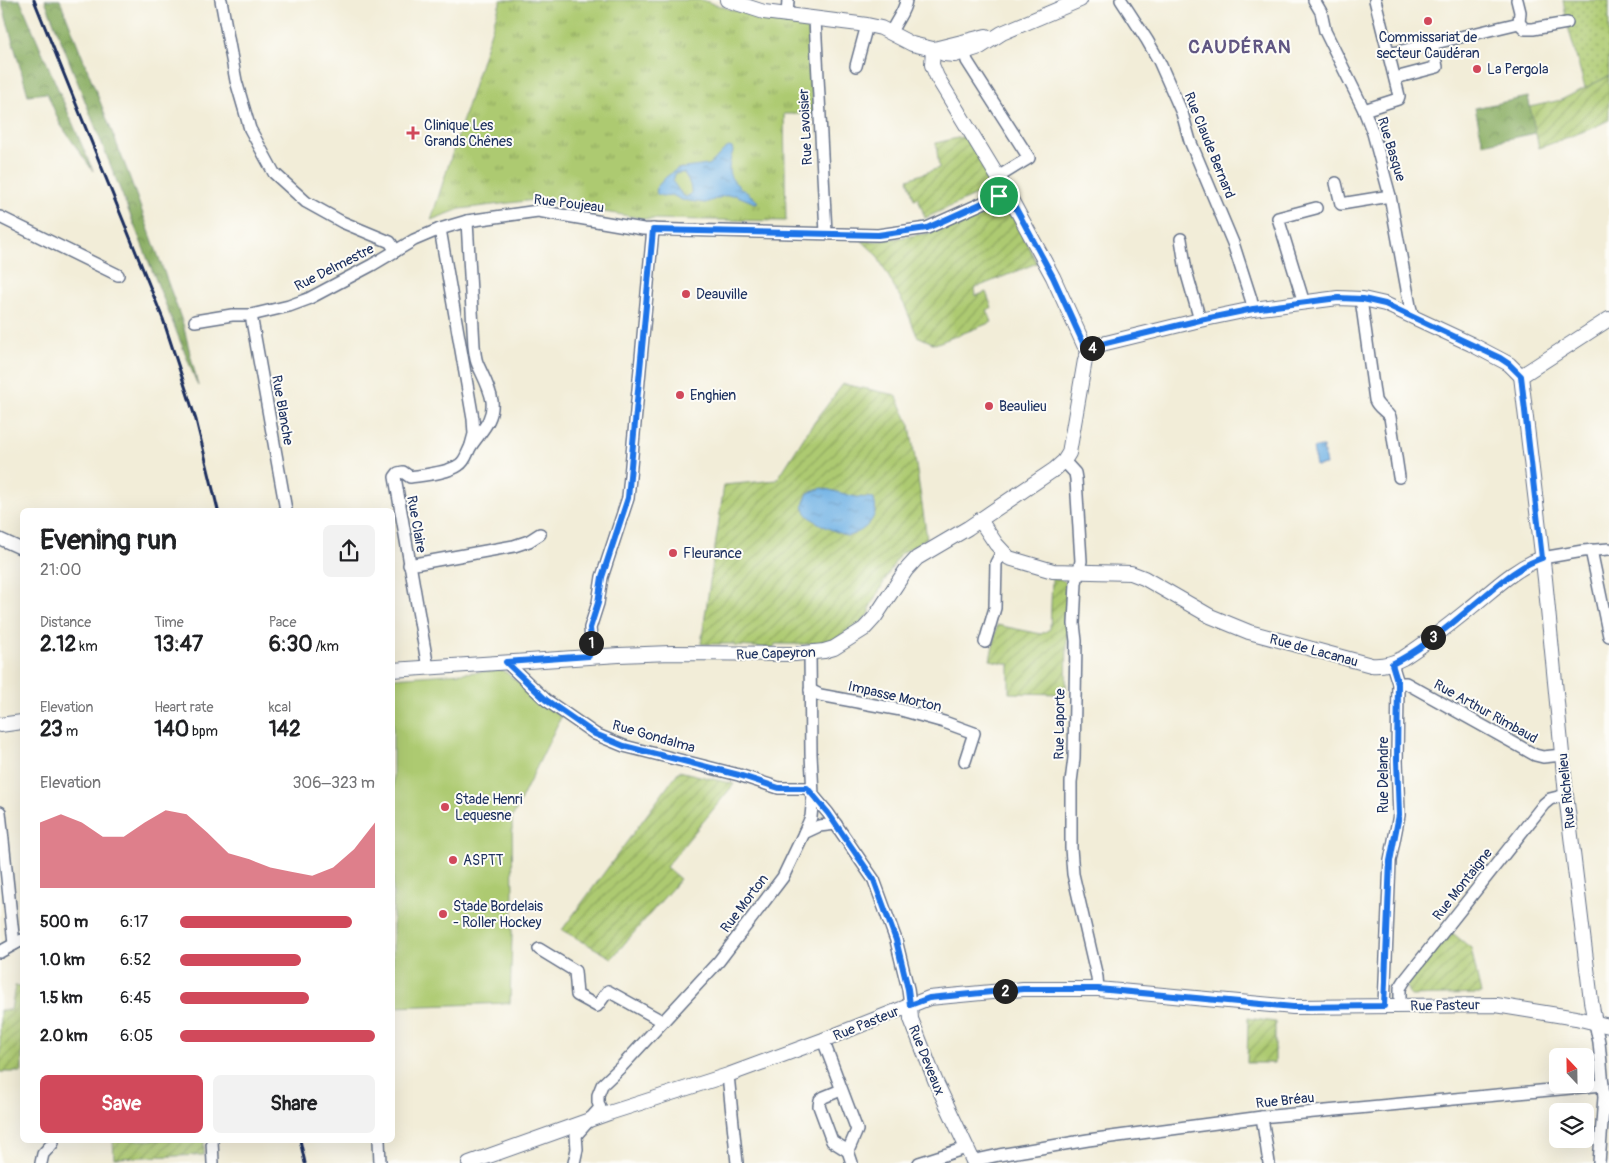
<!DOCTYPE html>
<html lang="en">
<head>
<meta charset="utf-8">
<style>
	:root { --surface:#fff; --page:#f2f2f2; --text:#202124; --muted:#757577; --accent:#d1495b }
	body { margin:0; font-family:Pangolin,sans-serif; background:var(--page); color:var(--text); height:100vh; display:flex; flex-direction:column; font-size:19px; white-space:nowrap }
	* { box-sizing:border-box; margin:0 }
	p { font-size:16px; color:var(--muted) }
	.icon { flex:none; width:28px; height:28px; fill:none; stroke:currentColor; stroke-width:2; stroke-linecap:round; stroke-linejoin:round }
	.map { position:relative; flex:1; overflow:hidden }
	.side { position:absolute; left:20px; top:508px; width:375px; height:635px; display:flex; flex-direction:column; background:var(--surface); border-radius:8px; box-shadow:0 5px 20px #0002 }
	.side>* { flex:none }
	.needle { width:32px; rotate:338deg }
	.fabs { position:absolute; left:1549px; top:1048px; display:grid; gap:10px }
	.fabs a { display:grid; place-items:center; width:45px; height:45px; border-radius:8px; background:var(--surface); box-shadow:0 5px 20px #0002; font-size:25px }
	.pin { position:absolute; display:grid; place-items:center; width:42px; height:42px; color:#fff; margin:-21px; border:2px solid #fff; border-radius:50%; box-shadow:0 1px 5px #0007 }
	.km { position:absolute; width:25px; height:25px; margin:-12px; border-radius:50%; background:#222; color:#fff; font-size:14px; line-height:25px; text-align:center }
	.round { display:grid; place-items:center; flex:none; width:52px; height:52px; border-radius:8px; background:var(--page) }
	.overview { display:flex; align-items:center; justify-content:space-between; height:85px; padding:0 20px }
	h1 { font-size:28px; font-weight:700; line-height:38px }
	.figures { display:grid; grid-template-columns:repeat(3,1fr); gap:8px; height:85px; padding:5px 20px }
	.figures div { display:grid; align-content:center }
	.figures b { font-size:21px; font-weight:700 }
	.figures small { font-size:14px; font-weight:400 }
	.figures p { font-size:14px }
	.chart { height:140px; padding:10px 20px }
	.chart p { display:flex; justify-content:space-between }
	.chart svg { width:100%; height:90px; margin-top:5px; fill:var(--accent); opacity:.7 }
	.button { display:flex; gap:10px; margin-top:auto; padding:10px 20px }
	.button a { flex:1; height:58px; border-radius:8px; background:var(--accent); color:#fff; font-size:20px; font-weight:700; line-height:58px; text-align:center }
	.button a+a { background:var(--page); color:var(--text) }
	ul { padding:0 20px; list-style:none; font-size:16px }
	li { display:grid; grid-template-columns:80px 60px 1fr; align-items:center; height:38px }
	li i { height:12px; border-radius:6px; background:var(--accent) }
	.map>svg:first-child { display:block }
</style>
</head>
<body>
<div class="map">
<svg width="1609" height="1163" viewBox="0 0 1609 1163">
	<defs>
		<pattern id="grass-tufts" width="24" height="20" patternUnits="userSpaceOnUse" patternTransform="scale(1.25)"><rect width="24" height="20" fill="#adca71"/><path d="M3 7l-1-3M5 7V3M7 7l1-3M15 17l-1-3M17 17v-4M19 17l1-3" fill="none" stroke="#8ca460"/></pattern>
		<pattern id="forest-crowns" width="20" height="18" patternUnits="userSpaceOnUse" patternTransform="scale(1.25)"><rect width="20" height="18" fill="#8aae63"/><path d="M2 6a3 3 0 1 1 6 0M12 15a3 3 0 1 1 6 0" fill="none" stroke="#708e55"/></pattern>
		<pattern id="park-dots" width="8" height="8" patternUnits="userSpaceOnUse" patternTransform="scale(1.25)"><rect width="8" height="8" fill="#adca71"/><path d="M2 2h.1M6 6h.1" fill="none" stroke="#8ca460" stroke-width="1.8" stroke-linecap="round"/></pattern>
		<pattern id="garden-furrows" width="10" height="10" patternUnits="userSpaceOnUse" patternTransform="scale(1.25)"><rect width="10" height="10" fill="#adca71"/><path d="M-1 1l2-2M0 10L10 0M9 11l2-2" fill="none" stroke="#8ca460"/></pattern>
		<pattern id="water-ripples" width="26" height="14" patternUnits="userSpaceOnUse" patternTransform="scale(1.25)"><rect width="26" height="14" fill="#71b2e5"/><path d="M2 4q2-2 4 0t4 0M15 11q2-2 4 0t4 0" fill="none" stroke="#5c91bd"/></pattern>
	</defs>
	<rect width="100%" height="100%" fill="#fdfcf7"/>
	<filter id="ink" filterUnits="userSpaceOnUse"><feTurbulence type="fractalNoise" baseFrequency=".02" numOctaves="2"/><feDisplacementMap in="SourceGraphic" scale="10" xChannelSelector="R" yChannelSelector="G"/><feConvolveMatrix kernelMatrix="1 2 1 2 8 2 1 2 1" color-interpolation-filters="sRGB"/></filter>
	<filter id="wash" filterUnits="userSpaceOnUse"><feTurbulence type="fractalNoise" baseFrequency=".0096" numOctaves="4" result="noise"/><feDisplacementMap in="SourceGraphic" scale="20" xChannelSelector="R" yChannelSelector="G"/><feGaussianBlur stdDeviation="1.12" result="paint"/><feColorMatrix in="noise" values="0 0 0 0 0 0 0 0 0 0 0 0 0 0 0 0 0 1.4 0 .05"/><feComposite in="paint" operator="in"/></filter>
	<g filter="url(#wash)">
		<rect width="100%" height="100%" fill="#f2edd8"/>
		<polygon fill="url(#grass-tufts)" stroke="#647c68" points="501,0 702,0 732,10 746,12 782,23 806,26 808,29 814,114 784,114 786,221 646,219 534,200 460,209 431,220"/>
		<g fill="url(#forest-crowns)" stroke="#526e60">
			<polygon points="1,0 20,0 93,171 60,124 47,93 28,95"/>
			<polygon points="45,0 60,0 127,170 183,324 198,386"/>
			<polygon points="1528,97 1536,133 1483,144 1475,108"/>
		</g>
		<polygon fill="url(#park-dots)" stroke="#647c68" points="1563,0 1609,0 1609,76 1585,88 1567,23"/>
		<g fill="url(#garden-furrows)" stroke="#647c68">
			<polygon points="1609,76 1609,120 1590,129 1539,148 1530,107 1561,100"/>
			<polygon points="966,136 996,186 925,218 918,198 914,199 908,179 939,168 936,143"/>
			<polygon points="999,201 1006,204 1037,263 975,288 976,296 986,292 992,308 987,310 992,322 935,344 917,336 905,306 876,254 862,241 878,241 929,233"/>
			<path d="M843 384 896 395 910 425 927 538 899 555 870 607V613C858 626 837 641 819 643 805 645 789 644 775 644L774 648 734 646V644H701L724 485 777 480 810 428Z"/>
			<polygon points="1052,579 1063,580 1068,585 1066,694 1009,693 1009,664 990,660 997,625 1041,634 1050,629"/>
			<polygon points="679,771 734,784 666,867 680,879 612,958 562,930"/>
			<polygon points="1450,931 1471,948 1481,994 1410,996 1406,986"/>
			<polygon points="15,986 22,986 22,1072 0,1072 0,1010 11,1010"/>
			<polygon points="1248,1018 1275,1022 1275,1063 1247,1063"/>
			<polygon points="113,1140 204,1140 204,1155 114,1158"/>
		</g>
		<polygon fill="#adca71" stroke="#647c68" points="503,670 561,717 512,818 513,903 510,1003 393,1007 393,678"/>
		<g fill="url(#water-ripples)" stroke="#4670a2" fill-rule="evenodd">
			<path d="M729 147 732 148 733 151C731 157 729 164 729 170 730 185 750 192 758 202L755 203 735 195 724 196 705 203 682 200 672 195 662 196 657 194 656 188 666 177 677 169 708 165C717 160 720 151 729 147ZM680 173H684C688 180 692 186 691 194L686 197 682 195 673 182 675 174Z"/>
			<polygon points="1323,447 1326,465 1316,466 1313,448"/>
			<path d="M822 488 856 497 873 498C882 516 864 533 847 536 835 531 809 522 804 509 802 504 806 498 808 493Z"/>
		</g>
	</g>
	<g filter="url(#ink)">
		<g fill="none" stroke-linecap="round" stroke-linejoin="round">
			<defs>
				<g id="minor">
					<polyline points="221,0 236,81 250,129 274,173 306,202 342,222 390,242 396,251"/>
					<polyline points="1121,0 1147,40 1159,61 1182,113 1190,141 1233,243 1251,299 1253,309"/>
					<polyline points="1314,0 1321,12 1325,31 1364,110 1373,133 1390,196 1410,306 1413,317"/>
					<polyline points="1517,0 1520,12 1519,23"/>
					<polyline points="787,16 788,0"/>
					<polyline points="815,19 826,233"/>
					<polyline points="1519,23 1525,29 1533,29 1567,23"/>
					<path d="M891 33C895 21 905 12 906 0"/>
					<polyline points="965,53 967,61 1029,158 998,177"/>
					<polyline points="1389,54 1519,23"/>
					<polyline points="856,66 867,25"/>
					<polyline points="1395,78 1437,67 1432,43"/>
					<polyline points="1364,110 1398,99 1399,96 1375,0"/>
					<polyline points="1336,183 1341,204 1390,196"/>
					<polyline points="0,217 118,275"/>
					<polyline points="440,229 473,419 474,434 471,445"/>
					<polyline points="1181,239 1186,271 1200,320"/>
					<path d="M1361 299 1375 400C1378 408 1385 410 1390 417L1399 477"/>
					<polyline points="1304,303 1278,218 1316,208"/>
					<polyline points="251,315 286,510"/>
					<polyline points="195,321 232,315 251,315 289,306 308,299 372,265 414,240 440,229 467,221 538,211 643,229 878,235 927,228 1007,192"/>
					<polyline points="1064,461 1075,473 1076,479 1081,561 1076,583 1074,624 1076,641 1074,758 1071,782 1071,848 1073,874 1097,977 1098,989"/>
					<polyline points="0,539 22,549"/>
					<polyline points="1591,550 1609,636"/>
					<polyline points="1542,558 1583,551 1609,549"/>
					<polyline points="409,565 514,546 529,541 540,534"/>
					<polyline points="985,642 995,608 996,563 1002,552"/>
					<polyline points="589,656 591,639 590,628 598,603 602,577 628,498 653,229"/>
					<polyline points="506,662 546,700 595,734 624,746 739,775 779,788 807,788 828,813 874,880 896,940 908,989 910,1005"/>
					<path d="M428 668 395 477 398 473 403 472 410 477C423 475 448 473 459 465 466 461 467 452 471 446 481 431 494 420 492 401 490 388 483 376 478 365 475 359 475 352 474 346L467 221"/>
					<polyline points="1398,683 1406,683 1535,755 1543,757 1562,755"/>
					<polyline points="810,690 820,695 901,710 944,722 974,733 965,761"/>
					<polyline points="0,812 14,944"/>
					<polyline points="804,833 819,826 836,824"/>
					<polyline points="539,949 575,971 577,995 597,1006 608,991 662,1021"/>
					<polyline points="0,952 22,940"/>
					<polyline points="1384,1006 1390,861 1399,815 1397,761 1398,683 1392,664"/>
					<polyline points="1400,1006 1400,988 1405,980 1544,804 1550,799 1566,795"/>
					<polyline points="1595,1023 1599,1042 1604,1097 1599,1163"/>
					<polyline points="823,1040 857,1130 848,1151 852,1163"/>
					<polyline points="728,1075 737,1163"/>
					<polyline points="841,1090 824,1097 820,1100 819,1106 832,1141 848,1151"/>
					<polyline points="1262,1117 1269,1163"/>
					<polyline points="212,1140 213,1163"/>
					<polyline points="379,1140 380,1163"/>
					<polyline points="972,1161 999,1155 1088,1140 1262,1117 1603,1085"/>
					<polyline points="41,1163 43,1154 53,1143"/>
					<polyline points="574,1163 577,1149 576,1135 600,1108 598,1102 598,1095 602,1085 622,1066 719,961 783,877 804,833 811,817 813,795 811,754 810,653"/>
					<polyline points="919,1163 966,1148"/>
				</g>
				<g id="tertiary">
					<polyline points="727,0 764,12 867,25 881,28 912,44 933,49 944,54 955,55 980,47 1002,33 1080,0"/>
					<polyline points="933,49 932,65 937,77 1007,192 1053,277 1084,345 1090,350"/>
					<polyline points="934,49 986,36"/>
					<polyline points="1521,376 1545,579 1566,795 1591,1001 1595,1023"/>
					<polyline points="1521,376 1609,319"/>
					<path d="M980 520 996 544 1009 558 1053 571 1131 573 1144 578 1210 616 1249 632 1371 665C1383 666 1392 664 1403 658 1426 643 1448 626 1469 609 1493 590 1513 569 1542 558"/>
					<path d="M392 670 619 655 671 653 795 654 824 651 834 648 864 629 875 617 906 570 917 558 968 528 1055 469 1064 461 1069 453 1085 360C1089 349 1095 346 1106 343L1200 320 1253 309 1338 298 1363 299 1385 304 1471 344 1509 364 1521 376"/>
					<polyline points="0,725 22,722"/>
					<polyline points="910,1005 911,1019 935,1080 974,1163"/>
					<polyline points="469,1163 609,1113 728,1075 823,1040 929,998 1023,989 1098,989 1293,1007 1496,1005 1576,1018 1609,1026"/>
				</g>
			</defs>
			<use href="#minor" stroke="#667289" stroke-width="14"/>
			<use href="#tertiary" stroke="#667289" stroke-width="16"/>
			<use href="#minor" stroke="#fff" stroke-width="11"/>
			<use href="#tertiary" stroke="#fff" stroke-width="14"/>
			<g stroke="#1b2f5e" stroke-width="3">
				<polyline points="34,0 163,319 196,420 218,510"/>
				<polyline points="300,1140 305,1163"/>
			</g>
		</g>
	</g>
	<g fill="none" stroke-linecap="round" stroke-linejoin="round" filter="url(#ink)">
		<defs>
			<path id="route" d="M1007 192 1053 277 1084 345 1090 350 1094 347 1106 343 1200 320 1253 309 1338 298 1363 299 1385 304 1500 358 1509 364 1521 376 1542 558C1516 567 1497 586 1476 603 1451 625 1421 650 1392 664L1398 684 1397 760 1399 815 1390 861 1384 1006 1293 1007 1098 989H1023L929 998 910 1005 908 989 896 940 874 880 828 813 807 788H779L739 775 624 746 595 734 546 700 506 662 589 656 591 639 590 628 598 603 602 577 628 498 653 230 878 235 927 228Z"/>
		</defs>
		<use href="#route" stroke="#fff" stroke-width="10"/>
		<use href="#route" stroke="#1a73e8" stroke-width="6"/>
	</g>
	<g fill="#d1495b" stroke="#fdfcf7" stroke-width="2">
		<circle cx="1428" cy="21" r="5"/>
		<circle cx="1477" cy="69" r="5"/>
		<path d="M410.5 125.5h5v5h5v5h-5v5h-5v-5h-5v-5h5z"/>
		<circle cx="686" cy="294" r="5"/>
		<circle cx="680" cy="395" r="5"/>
		<circle cx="989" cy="406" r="5"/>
		<circle cx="673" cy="553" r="5"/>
		<circle cx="445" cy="807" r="5"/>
		<circle cx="453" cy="860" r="5"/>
		<circle cx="443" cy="914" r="5"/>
	</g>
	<g text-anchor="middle" stroke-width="4" stroke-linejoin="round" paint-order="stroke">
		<g font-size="14" fill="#1b2f5e" stroke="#fdfcf7" text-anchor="start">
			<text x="1428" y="42" text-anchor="middle">Commissariat de<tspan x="1428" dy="16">secteur Caudéran</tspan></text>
			<text x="1487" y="74">La Pergola</text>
			<text x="424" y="130">Clinique Les<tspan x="424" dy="16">Grands Chênes</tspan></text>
			<text x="696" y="299">Deauville</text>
			<text x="690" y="400">Enghien</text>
			<text x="999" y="411">Beaulieu</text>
			<text x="683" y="558">Fleurance</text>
			<text x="455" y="804">Stade Henri<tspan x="455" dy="16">Lequesne</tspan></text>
			<text x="463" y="865">ASPTT</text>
			<text x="453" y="911">Stade Bordelais<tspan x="453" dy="16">- Roller Hockey</tspan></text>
		</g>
		<g font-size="14" fill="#1b2f5e" stroke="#fdfcf7">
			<text transform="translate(805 127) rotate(-93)" y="5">Rue Lavoisier</text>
			<text transform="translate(1210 145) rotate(68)" y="5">Rue Claude Bernard</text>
			<text transform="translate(1392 149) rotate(73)" y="5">Rue Basque</text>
			<text transform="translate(569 203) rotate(7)" y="5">Rue Poujeau</text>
			<text transform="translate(334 267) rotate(-27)" y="5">Rue Delmestre</text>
			<text transform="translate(283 410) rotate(80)" y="5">Rue Blanche</text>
			<text transform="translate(417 524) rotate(80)" y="5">Rue Claire</text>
			<text transform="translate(1314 650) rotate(15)" y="5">Rue de Lacanau</text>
			<text transform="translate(776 653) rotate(-2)" y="5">Rue Capeyron</text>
			<text transform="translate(895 696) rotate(13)" y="5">Impasse Morton</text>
			<text transform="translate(1486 711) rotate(29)" y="5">Rue Arthur Rimbaud</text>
			<text transform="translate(1059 724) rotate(-89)" y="5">Rue Laporte</text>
			<text transform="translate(654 736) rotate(16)" y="5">Rue Gondalma</text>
			<text transform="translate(1383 775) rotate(-90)" y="5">Rue Delandre</text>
			<text transform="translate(1566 791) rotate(-96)" y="5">Rue Richelieu</text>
			<text transform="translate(1462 884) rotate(-52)" y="5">Rue Montaigne</text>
			<text transform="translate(744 903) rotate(-53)" y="5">Rue Morton</text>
			<text transform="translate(1445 1005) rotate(-1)" y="5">Rue Pasteur</text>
			<text transform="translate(866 1023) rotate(-22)" y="5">Rue Pasteur</text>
			<text transform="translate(927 1060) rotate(68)" y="5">Rue Deveaux</text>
			<text transform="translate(1285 1100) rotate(-6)" y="5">Rue Bréau</text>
		</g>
		<g font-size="19" font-weight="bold" letter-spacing="1" fill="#605682" stroke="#fdfcf7">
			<text x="1240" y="53">CAUDÉRAN</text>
		</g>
	</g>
</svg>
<div class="fabs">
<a><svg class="needle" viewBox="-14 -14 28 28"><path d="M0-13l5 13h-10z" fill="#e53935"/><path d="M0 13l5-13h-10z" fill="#757577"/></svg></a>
<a><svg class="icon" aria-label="layers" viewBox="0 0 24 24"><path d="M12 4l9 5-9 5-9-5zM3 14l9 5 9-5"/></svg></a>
</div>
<div class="pin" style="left:999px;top:196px;background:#1e9e55"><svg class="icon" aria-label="arrive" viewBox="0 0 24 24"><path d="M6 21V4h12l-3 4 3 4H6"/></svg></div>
<b class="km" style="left:591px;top:643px">1</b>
<b class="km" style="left:1005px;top:991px">2</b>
<b class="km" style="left:1433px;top:637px">3</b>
<b class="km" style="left:1092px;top:348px">4</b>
<section class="side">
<div class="overview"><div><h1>Evening run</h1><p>21:00</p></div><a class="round"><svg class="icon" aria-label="share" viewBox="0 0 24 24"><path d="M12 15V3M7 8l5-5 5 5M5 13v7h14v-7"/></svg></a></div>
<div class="figures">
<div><p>Distance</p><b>2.12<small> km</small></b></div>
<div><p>Time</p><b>13:47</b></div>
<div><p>Pace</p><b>6:30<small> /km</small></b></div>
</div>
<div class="figures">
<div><p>Elevation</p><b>23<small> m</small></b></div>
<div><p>Heart rate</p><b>140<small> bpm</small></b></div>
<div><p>kcal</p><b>142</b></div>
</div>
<div class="chart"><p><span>Elevation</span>306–323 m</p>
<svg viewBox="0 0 160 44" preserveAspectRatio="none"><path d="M0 44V12L10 8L20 12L30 19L40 19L50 12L60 6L70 8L80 17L90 27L100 30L110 34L120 36L130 38L140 34L150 25L160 12V44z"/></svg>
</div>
<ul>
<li><b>500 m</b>6:17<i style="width:88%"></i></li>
<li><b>1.0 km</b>6:52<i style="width:62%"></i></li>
<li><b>1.5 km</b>6:45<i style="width:66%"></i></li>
<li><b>2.0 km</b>6:05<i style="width:100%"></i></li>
</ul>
<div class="button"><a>Save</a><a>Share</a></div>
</section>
</div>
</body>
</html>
